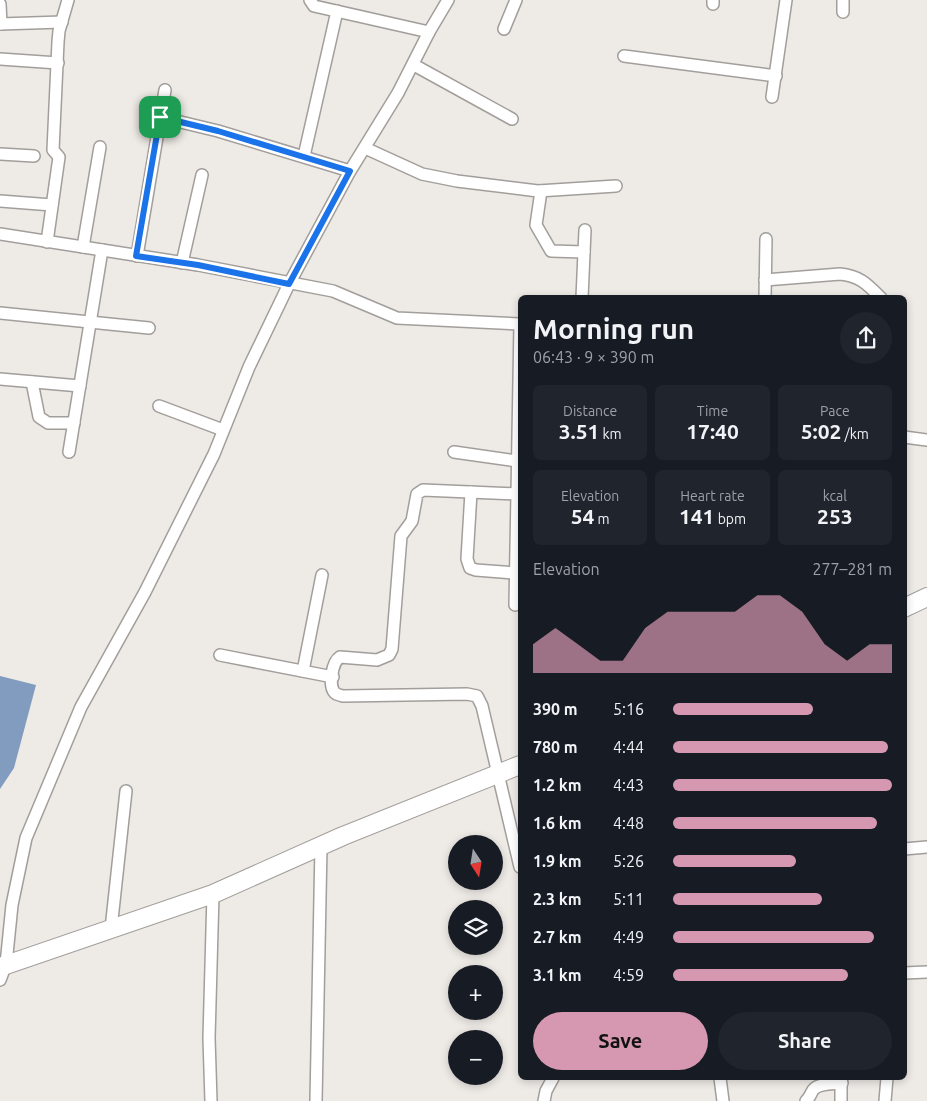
<!DOCTYPE html>
<html lang="en">
<head>
<meta charset="utf-8">
<style>
	:root { --surface:#171b24; --page:#20242c; --text:#f1f3f6; --muted:#9ea1a6; --accent:#d698b0 }
	body { margin:0; font-family:Ubuntu,sans-serif; background:var(--page); color:var(--text); height:100vh; display:flex; flex-direction:column; font-size:19px; white-space:nowrap }
	* { box-sizing:border-box; margin:0 }
	p { font-size:16px; color:var(--muted) }
	.icon { flex:none; width:28px; height:28px; fill:none; stroke:currentColor; stroke-width:2; stroke-linecap:round; stroke-linejoin:round }
	.map { position:relative; flex:1; overflow:hidden }
	.side { position:absolute; left:518px; top:295px; width:389px; height:785px; display:flex; flex-direction:column; background:var(--surface); border-radius:8px; box-shadow:0 2px 8px #0003 }
	.side>* { flex:none }
	.needle { width:32px; rotate:168deg }
	.controls { position:absolute; left:448px; top:835px; display:grid; gap:10px }
	.controls a { display:grid; place-items:center; width:55px; height:55px; border-radius:50%; background:var(--surface); box-shadow:0 2px 8px #0003; font-size:25px }
	.pin { position:absolute; display:grid; place-items:center; width:42px; height:42px; color:#fff; margin:-21px; border-radius:10px; box-shadow:0 2px 8px #0006 }
	.round { display:grid; place-items:center; flex:none; width:52px; height:52px; border-radius:26px; background:var(--page) }
	.headline { display:flex; align-items:center; justify-content:space-between; height:85px; padding:0 15px }
	h1 { font-size:28px; font-weight:700; line-height:38px }
	.figures { display:grid; grid-template-columns:repeat(3,1fr); gap:8px; height:85px; padding:5px 15px }
	.figures div { display:grid; align-content:center; border-radius:8px; background:var(--page); text-align:center }
	.figures b { font-size:21px; font-weight:700 }
	.figures small { font-size:14px; font-weight:400 }
	.figures p { font-size:14px }
	.chart { height:140px; padding:10px 15px }
	.chart p { display:flex; justify-content:space-between }
	.chart svg { width:100%; height:90px; margin-top:5px; fill:var(--accent); opacity:.7 }
	.action { display:flex; gap:10px; margin-top:auto; padding:10px 15px }
	.action a { flex:1; height:58px; border-radius:30px; background:var(--accent); color:#111; font-size:20px; font-weight:700; line-height:58px; text-align:center }
	.action a+a { background:var(--page); color:var(--text) }
	ul { padding:0 15px; list-style:none; font-size:16px }
	li { display:grid; grid-template-columns:80px 60px 1fr; align-items:center; height:38px }
	li i { height:12px; border-radius:6px; background:var(--accent) }
	.map>svg:first-child { display:block }
</style>
</head>
<body>
<div class="map">
<svg width="927" height="1101" viewBox="0 0 927 1101">
	<rect width="100%" height="100%" fill="#eeeae6"/>
	<polygon fill="#819cbe" points="0,676 36,685 14,768 0,789"/>
	<g fill="none" stroke-linecap="round" stroke-linejoin="round">
		<defs>
			<g id="minor">
				<polyline points="310,0 314,6 429,32"/>
				<polyline points="0,4 1,24"/>
				<polyline points="713,4 713,0"/>
				<polyline points="843,12 843,0"/>
				<polyline points="0,24 62,22"/>
				<polyline points="504,29 516,0"/>
				<polyline points="624,56 776,76"/>
				<polyline points="0,59 58,63"/>
				<polyline points="414,65 512,119"/>
				<polyline points="772,97 786,0"/>
				<polyline points="160,117 218,131 350,171"/>
				<polyline points="365,148 422,174 457,181 538,191 616,186"/>
				<polyline points="0,154 34,156"/>
				<polyline points="304,156 337,11"/>
				<polyline points="541,191 536,225 551,251 584,252"/>
				<polyline points="0,201 52,205"/>
				<polyline points="0,234 198,265 333,291 397,318 520,324"/>
				<polyline points="47,242 59,157 53,150 58,42 59,31 68,0"/>
				<polyline points="83,247 100,147"/>
				<polyline points="137,256 165,90"/>
				<polyline points="182,263 202,175"/>
				<path d="M765 280 840 274C860 276 867 284 881 298"/>
				<polyline points="582,298 585,230"/>
				<polyline points="765,298 766,239"/>
				<polyline points="0,313 149,328"/>
				<polyline points="0,379 80,386"/>
				<polyline points="32,382 39,417 48,423 74,423"/>
				<polyline points="159,406 223,430"/>
				<polyline points="904,437 927,440"/>
				<polyline points="69,452 102,250"/>
				<polyline points="454,452 517,461"/>
				<polyline points="471,492 467,559 470,568 476,570 515,573"/>
				<path d="M517 494 423 490 417 494 412 521 401 536 392 649 389 655 377 660 340 657C332 662 328 686 335 693 337 695 340 695 343 696L467 694 477 696 482 706 520 867"/>
				<polyline points="515,605 520,324"/>
				<polyline points="220,655 333,677"/>
				<polyline points="303,671 322,575"/>
				<polyline points="904,849 927,847"/>
				<polyline points="111,929 126,791"/>
				<polyline points="904,973 927,972"/>
				<polyline points="0,980 6,964 12,905 26,838 81,707 145,592 214,454 249,367 289,284 350,171 398,93 429,32 448,0"/>
				<polyline points="720,1078 723,1101"/>
				<polyline points="841,1078 841,1101"/>
				<polyline points="211,1101 209,1038 213,894"/>
				<polyline points="316,1101 321,846"/>
				<polyline points="544,1101 546,1091 553,1078"/>
				<path d="M806 1101C810 1097 810 1095 813 1090 818 1083 833 1084 842 1083"/>
				<polyline points="885,1101 887,1078"/>
			</g>
			<g id="primary">
				<polyline points="904,608 927,597"/>
				<polyline points="0,967 213,894 343,836 520,765"/>
			</g>
		</defs>
		<use href="#minor" stroke="#a29e9b" stroke-width="14"/>
		<use href="#primary" stroke="#a29e9b" stroke-width="20"/>
		<use href="#minor" stroke="#fff" stroke-width="11"/>
		<use href="#primary" stroke="#fff" stroke-width="18"/>
	</g>
	<g fill="none" stroke-linecap="round" stroke-linejoin="round">
		<defs>
			<polygon id="route" points="160,117 218,131 350,171 289,284 198,265 136,256"/>
		</defs>
		<use href="#route" stroke="#fff" stroke-width="10"/>
		<use href="#route" stroke="#1a73e8" stroke-width="6"/>
	</g>
</svg>
<div class="controls">
<a><svg class="needle" viewBox="-14 -14 28 28"><path d="M0-13l5 13h-10z" fill="#e53935"/><path d="M0 13l5-13h-10z" fill="#9ea1a6"/></svg></a>
<a><svg class="icon" aria-label="layers" viewBox="0 0 24 24"><path d="M12 4l9 5-9 5-9-5zM3 14l9 5 9-5"/></svg></a>
<a>+</a>
<a>−</a>
</div>
<div class="pin" style="left:160px;top:117px;background:#1e9e55"><svg class="icon" aria-label="arrive" viewBox="0 0 24 24"><path d="M6 21V4h12l-3 4 3 4H6"/></svg></div>
<section class="side">
<div class="headline"><div><h1>Morning run</h1><p>06:43 · 9 × 390 m</p></div><a class="round"><svg class="icon" aria-label="share" viewBox="0 0 24 24"><path d="M12 15V3M7 8l5-5 5 5M5 13v7h14v-7"/></svg></a></div>
<div class="figures">
<div><p>Distance</p><b>3.51<small> km</small></b></div>
<div><p>Time</p><b>17:40</b></div>
<div><p>Pace</p><b>5:02<small> /km</small></b></div>
</div>
<div class="figures">
<div><p>Elevation</p><b>54<small> m</small></b></div>
<div><p>Heart rate</p><b>141<small> bpm</small></b></div>
<div><p>kcal</p><b>253</b></div>
</div>
<div class="chart"><p><span>Elevation</span>277–281 m</p>
<svg viewBox="0 0 160 44" preserveAspectRatio="none"><path d="M0 44V30L10 22L20 30L30 38L40 38L50 22L60 14L70 14L80 14L90 14L100 6L110 6L120 14L130 30L140 38L150 30L160 30V44z"/></svg>
</div>
<ul>
<li><b>390 m</b>5:16<i style="width:64%"></i></li>
<li><b>780 m</b>4:44<i style="width:98%"></i></li>
<li><b>1.2 km</b>4:43<i style="width:100%"></i></li>
<li><b>1.6 km</b>4:48<i style="width:93%"></i></li>
<li><b>1.9 km</b>5:26<i style="width:56%"></i></li>
<li><b>2.3 km</b>5:11<i style="width:68%"></i></li>
<li><b>2.7 km</b>4:49<i style="width:92%"></i></li>
<li><b>3.1 km</b>4:59<i style="width:80%"></i></li>
</ul>
<div class="action"><a>Save</a><a>Share</a></div>
</section>
</div>
</body>
</html>
